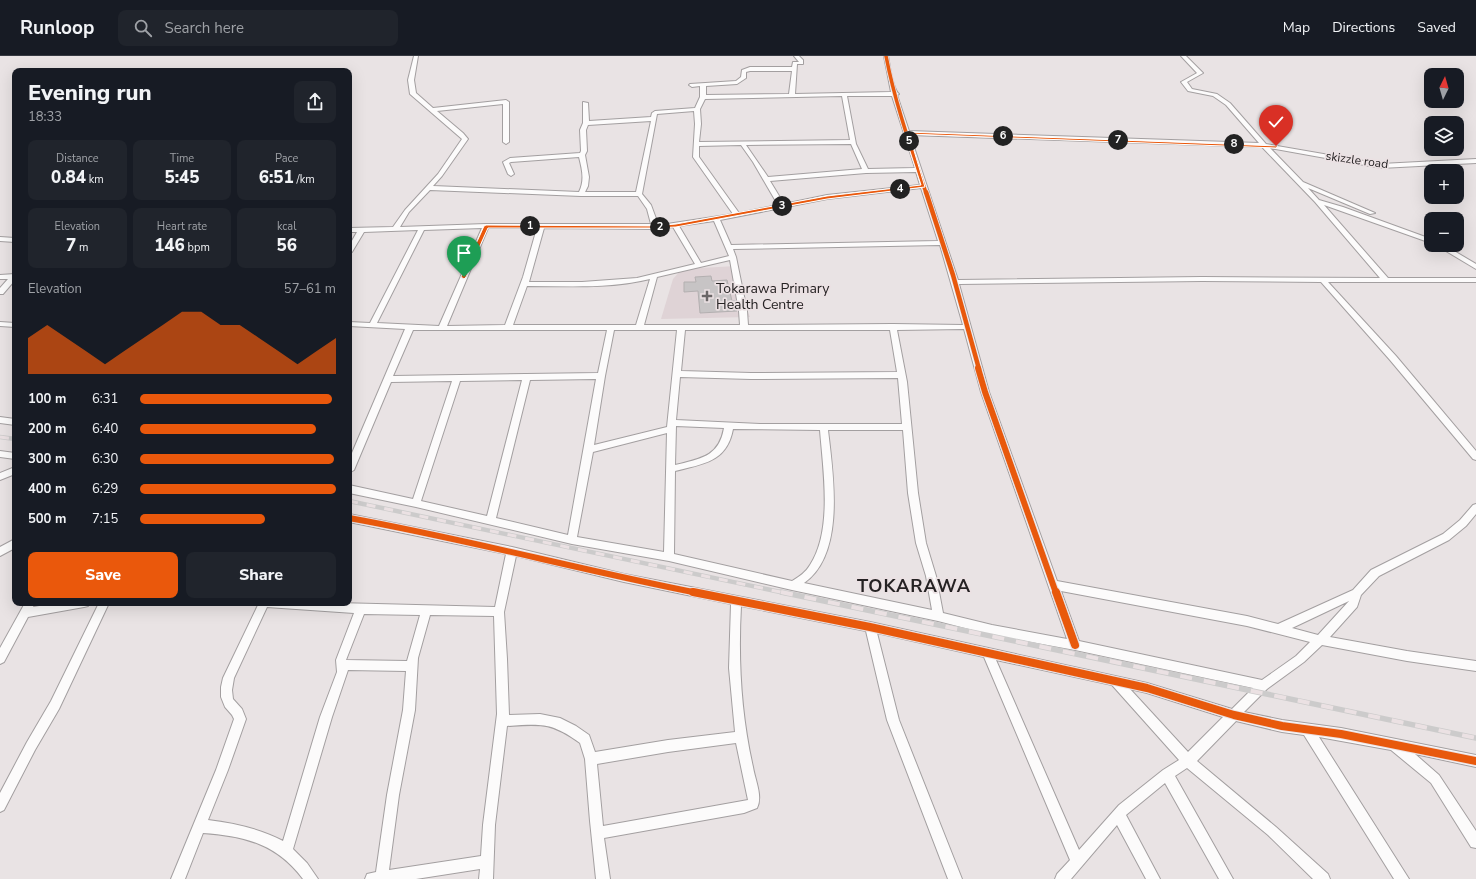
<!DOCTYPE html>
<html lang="en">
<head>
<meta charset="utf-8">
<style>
	:root { --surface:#171b24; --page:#20242c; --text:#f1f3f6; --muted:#9ea1a6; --line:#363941; --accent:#ea580c }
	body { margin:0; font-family:"Nunito Sans",sans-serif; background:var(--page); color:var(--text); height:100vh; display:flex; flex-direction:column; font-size:15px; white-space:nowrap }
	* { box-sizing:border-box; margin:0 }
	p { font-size:13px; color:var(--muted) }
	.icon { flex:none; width:22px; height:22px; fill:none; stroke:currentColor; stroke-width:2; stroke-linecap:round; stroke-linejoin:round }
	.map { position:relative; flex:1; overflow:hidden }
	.drawer { position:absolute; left:12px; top:12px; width:340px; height:538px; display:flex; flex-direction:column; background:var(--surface); border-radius:8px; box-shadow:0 4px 16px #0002 }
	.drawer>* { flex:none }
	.needle { width:26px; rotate:5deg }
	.tools { position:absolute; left:1424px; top:12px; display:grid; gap:8px }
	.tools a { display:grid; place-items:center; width:40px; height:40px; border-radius:8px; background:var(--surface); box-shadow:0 4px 16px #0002; font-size:20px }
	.pin { position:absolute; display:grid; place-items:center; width:34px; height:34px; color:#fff; margin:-41px -17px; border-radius:50% 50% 50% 0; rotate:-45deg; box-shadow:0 0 4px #0007 }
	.pin .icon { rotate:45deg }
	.km { position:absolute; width:20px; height:20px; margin:-10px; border-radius:50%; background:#222; color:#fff; font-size:11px; line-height:20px; text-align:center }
	.round { display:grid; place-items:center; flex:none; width:42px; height:42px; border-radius:8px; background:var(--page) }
	.head { display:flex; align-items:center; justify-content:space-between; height:68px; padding:0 16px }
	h1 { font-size:22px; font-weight:800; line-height:30px }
	.metrics { display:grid; grid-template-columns:repeat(3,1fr); gap:6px; height:68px; padding:4px 16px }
	.metrics div { display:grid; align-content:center; border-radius:8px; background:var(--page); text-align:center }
	.metrics b { font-size:17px; font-weight:800 }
	.metrics small { font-size:11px; font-weight:400 }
	.metrics p { font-size:11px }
	.chart { height:112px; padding:8px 16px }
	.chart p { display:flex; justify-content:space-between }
	.chart svg { width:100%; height:72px; margin-top:4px; fill:var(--accent); opacity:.7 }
	.primary-button { display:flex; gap:8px; margin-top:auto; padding:8px 16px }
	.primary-button a { flex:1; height:46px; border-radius:8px; background:var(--accent); color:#fff; font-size:16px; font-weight:800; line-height:46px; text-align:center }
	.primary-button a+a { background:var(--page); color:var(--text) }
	ul { padding:0 16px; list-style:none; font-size:13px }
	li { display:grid; grid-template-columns:64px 48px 1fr; align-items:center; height:30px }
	li i { height:10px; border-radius:5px; background:var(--accent) }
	header { display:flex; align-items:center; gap:24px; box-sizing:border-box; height:56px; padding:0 20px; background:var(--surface); border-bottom:1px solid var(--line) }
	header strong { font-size:19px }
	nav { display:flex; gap:22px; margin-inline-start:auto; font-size:14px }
	.search { width:280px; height:36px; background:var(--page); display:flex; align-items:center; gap:10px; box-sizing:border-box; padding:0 14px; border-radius:8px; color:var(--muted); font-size:15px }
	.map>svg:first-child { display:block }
</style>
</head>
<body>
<header>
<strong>Runloop</strong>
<div class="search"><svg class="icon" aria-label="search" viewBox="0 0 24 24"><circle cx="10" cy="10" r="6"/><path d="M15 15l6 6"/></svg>Search here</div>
<nav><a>Map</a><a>Directions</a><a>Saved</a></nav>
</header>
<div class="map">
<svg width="1476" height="823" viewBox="0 0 1476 823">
	<rect width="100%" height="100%" fill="#e9e3e4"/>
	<path fill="#dfd3d6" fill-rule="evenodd" d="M736 210 746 252 750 261 661 263 673 223 682 213ZM711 220 712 225 727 224 729 233 714 235 717 246 737 244 738 255 700 257 698 235 685 236 684 227 696 226 695 221Z"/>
	<polygon fill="#c7c4c5" stroke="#b3afb0" points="711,220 712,225 727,224 732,245 736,245 737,255 700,257 698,235 684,236 684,226 696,226 695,221"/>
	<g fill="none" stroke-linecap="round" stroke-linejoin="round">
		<defs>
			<g id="minor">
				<path d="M414 0H418L414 24 416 37 433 52 506 44 509 46V86L506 88 503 86V48L437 55 463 77 468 83 442 120 433 130 579 136C585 124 582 113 579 101L511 106 509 107 514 118 511 120 508 118 503 106 510 102 580 97 581 95 580 74 583 67V46L588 47 589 65 651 61 652 57 655 55 695 52 700 41V30L692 31 689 29 690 28 736 25 741 21 742 14 750 11H792L793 6H799L794 0H799L803 4V8H797L795 38 891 36 884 0H888C890 10 892 32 899 38L897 39 909 75 1259 87 1226 49 1213 40 1188 35 1181 26 1197 17 1181 0H1186L1203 17 1187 26 1192 33 1217 38 1230 47 1266 88 1381 108 1476 103V107L1381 112 1270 92 1303 126 1375 157 1370 158 1308 132 1319 144 1343 151 1431 183V187L1324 149 1388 222H1476V226H1328L1396 300 1476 395V404L1473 403 1390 304 1321 226 1202 225 959 228 989 336 1057 525 1247 560 1278 568 1353 534 1371 514 1443 478 1460 464 1473 449 1476 448V458L1466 470 1449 484 1379 520 1361 539 1357 551 1330 581 1407 595 1476 605V615L1407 605 1322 589 1304 606 1267 633 1244 656 1282 664 1341 672 1476 699V711L1415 698 1439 719 1476 775V792L1471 791 1431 727 1391 694 1319 681 1409 823H1394L1304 679 1282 676 1236 665 1197 705 1276 771 1328 818 1330 823H1313L1268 779 1187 712 1175 720 1233 823H1219L1165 727 1126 759 1160 823H1146L1117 769 1071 823H1055L1057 818 1070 804 984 601 877 577 899 664 962 823H948L887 664 866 575 741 550C738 604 741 658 753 711 755 724 763 740 757 752L744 757 604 782 610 823H596L590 765 585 703 580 687C551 666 542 668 507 670L495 769 493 823H479L480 813 416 823H365L367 818 376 816 387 739 403 654 406 615 348 614 332 661 293 793 307 807 318 823H303C277 788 245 780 203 777L185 823H171L216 714 234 663 232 659 225 651 221 641V631L223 622 259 547H337L495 551 506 498 349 466V458L512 491 624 518 870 566 1147 627 1232 653 1253 632 1075 594 992 579 938 565 792 534 669 505 572 488 416 451 349 437V429L413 443 452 325 391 326 354 414 349 417V404L405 273 349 270V266L370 267 418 174 364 176 352 196 349 198V190L357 176H349V172L393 171 405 154 438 118 462 83 410 38 408 24ZM750 15H792L789 38 706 39V30L737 28 746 22V16ZM842 40 850 84 699 86 701 68 700 53 705 43ZM847 40H892L915 112 868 113 856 88ZM694 55 695 68 693 101 733 158 667 168H658L651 149 642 138 657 58ZM651 65 636 136H585L588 130 589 121 585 99 587 95 586 74 588 69ZM910 79 1262 91 1315 146 1380 222 1202 221 958 224ZM851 88 862 113 768 121 746 89ZM741 89 753 106 778 149 739 157 699 101V90ZM916 116 920 129 827 139 784 148 770 125 866 117ZM921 132 938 185 731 189 720 164 827 143ZM430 134 581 140H638L647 153 651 168H486L400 171 409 156ZM714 165 729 200 701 207 679 170ZM673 171 695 208 637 222 582 226H529L544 172 655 173ZM482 172 439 270 377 267 424 174ZM488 172H537L523 221 505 269 447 270ZM940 189 963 269 893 268 748 269 747 255 736 201 733 193ZM730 204 739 255 740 269H644L657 221ZM650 223 636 269H513L527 230C567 230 610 233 650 223ZM964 273 981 336 1067 583 992 569 943 557 936 520 926 487 918 437 907 326 897 274ZM413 274H607L598 317 393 320ZM614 274H677L667 371 594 389 605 320ZM685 274H890L897 316 751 317 681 315ZM680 321 751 323 898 322 902 368H760L676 364ZM596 323 568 479 496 462 530 324ZM522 324 487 460 421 445 460 325ZM676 370 724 372C719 401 700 403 675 409ZM733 373 820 374C823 414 833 474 810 509 806 516 799 521 792 525L674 498 675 415C703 408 727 406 733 373ZM828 374H903L908 437 916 487 926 520 932 554 804 527C846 498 833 418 828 374ZM667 377 664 496 577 481 593 396ZM516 500 624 526 731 548 729 612 735 676 668 684 595 696 589 679 576 670 560 662 540 658 509 659 507 603 504 556ZM1061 535 1247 570 1310 586 1296 600 1262 624 1079 585ZM1349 545 1318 579 1292 572ZM267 551 354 557 336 604 337 616 320 661 283 785C260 773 234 767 208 764L228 714 246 663 242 653 233 643 232 634 234 622ZM364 558 420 559 407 605 346 604ZM430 559 494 560 497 658 483 769 481 800 389 814 399 739 415 654 418 602ZM996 604 1112 629 1179 704 1163 714 1119 749 1079 794ZM1130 633 1147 637 1223 661 1188 696ZM736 687 748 744 603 770 597 708 668 696Z"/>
				<polygon points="0,181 15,182 15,186 0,185"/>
				<polygon points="1436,189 1444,189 1476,208 1476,213"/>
				<polygon points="15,218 15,224 3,238 0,238 0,232 8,223 0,223 0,219"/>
				<polygon points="0,266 15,267 15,271 0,270"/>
				<polygon points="0,361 15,363 15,369 0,367"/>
				<polygon points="0,395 15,397 15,403 0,401"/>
				<polygon points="15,411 15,418 0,424 0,417"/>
				<polygon points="15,483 15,492 0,500 0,491"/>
				<polygon points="25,547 35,547 33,551 58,547 89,547 88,550 84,551 28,561 4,606 0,608 0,592"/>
				<polygon points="99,547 109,547 59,653 35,694 4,754 0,756 0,737 27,686 51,645"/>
			</g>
		</defs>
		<use href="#minor" stroke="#a39fa0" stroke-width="2"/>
		<use href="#minor" fill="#fcfbfb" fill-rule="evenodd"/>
		<defs>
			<g id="rail-far1">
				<polyline points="0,381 15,383"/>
				<polyline points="349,445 785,537"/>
			</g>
			<polyline id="rail" points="781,536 1476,682"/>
		</defs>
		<use href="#rail-far1" stroke="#cccbcb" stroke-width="4.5"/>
		<use href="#rail" stroke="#cccbcb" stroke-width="5.5"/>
		<use href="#rail-far1" stroke="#ebe1e3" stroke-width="3" stroke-dasharray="9" stroke-linecap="butt"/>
		<use href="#rail" stroke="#ebe1e3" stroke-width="4" stroke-dasharray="12" stroke-linecap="butt"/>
		<defs>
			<path id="cycleway-far3" d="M886 0C895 47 911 92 926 137"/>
			<polyline id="cycleway-far2" points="926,136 953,219 979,313"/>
			<g id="cycleway-far1">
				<polyline points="978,312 985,336 1056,537"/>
				<path d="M349 462C466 483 581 514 698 537"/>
			</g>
			<g id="cycleway">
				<polyline points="693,536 870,571 1147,632 1234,659 1282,670 1341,678 1476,705"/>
				<polyline points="1056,536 1075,589"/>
			</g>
		</defs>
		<use href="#cycleway-far3" stroke="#ebe1e3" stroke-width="5"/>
		<use href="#cycleway-far2" stroke="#ebe1e3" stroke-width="6"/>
		<use href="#cycleway-far1" stroke="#ebe1e3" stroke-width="8"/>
		<use href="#cycleway" stroke="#ebe1e3" stroke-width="10"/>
		<use href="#cycleway-far3" stroke="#e8590c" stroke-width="3.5"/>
		<use href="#cycleway-far2" stroke="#e8590c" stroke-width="4.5"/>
		<use href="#cycleway-far1" stroke="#e8590c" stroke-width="6"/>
		<use href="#cycleway" stroke="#e8590c" stroke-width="8"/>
	</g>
	<polygon fill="#ea580c" stroke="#fff" points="906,76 1278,90 1276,92 909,78 925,131 827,143 676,171 655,172 488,172 466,221 464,223 461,221 484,170 486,169 655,170 676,168 827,140 921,129 904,77"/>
	<path fill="#6a6667" stroke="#ebe1e3" stroke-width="1.5" d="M705 234h4v4h4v4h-4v4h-4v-4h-4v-4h4z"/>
	<g text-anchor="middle" stroke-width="3.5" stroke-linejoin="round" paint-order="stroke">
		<g font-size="12" fill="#252223" stroke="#ebe1e3">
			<text transform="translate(1357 104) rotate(8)" y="4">skizzle road</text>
		</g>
		<g font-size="14" fill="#252223" stroke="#ebe1e3" text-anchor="start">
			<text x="716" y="237">Tokarawa Primary<tspan x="716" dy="16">Health Centre</tspan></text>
		</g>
		<g font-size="18" font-weight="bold" letter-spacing="1" fill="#252223" stroke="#ebe1e3">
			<text x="914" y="536">TOKARAWA</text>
		</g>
	</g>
</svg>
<div class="tools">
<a><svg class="needle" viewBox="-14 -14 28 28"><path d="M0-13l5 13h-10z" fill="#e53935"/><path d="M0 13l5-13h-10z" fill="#9ea1a6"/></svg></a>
<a><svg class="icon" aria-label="layers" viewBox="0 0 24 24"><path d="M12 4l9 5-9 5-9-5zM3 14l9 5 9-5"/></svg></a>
<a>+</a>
<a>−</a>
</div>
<div class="pin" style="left:464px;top:221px;background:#1e9e55"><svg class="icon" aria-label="arrive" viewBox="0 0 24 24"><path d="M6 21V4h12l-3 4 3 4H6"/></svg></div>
<div class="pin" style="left:1276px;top:90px;background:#d93025"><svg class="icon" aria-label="check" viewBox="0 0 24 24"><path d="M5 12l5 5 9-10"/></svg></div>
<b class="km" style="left:530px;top:170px">1</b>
<b class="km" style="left:660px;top:171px">2</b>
<b class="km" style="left:782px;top:150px">3</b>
<b class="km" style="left:900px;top:133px">4</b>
<b class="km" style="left:909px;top:85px">5</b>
<b class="km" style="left:1003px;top:80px">6</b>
<b class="km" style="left:1118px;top:84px">7</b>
<b class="km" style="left:1234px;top:88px">8</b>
<section class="drawer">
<div class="head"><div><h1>Evening run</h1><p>18:33</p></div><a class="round"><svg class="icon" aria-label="share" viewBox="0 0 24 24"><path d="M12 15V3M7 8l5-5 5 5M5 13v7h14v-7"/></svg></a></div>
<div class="metrics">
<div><p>Distance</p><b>0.84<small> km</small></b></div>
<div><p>Time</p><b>5:45</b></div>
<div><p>Pace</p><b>6:51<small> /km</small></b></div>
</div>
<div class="metrics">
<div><p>Elevation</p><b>7<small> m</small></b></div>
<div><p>Heart rate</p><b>146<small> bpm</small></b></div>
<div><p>kcal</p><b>56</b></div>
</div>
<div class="chart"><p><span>Elevation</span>57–61 m</p>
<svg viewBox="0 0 160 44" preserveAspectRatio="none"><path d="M0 44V22L10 14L20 22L30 30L40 38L50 30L60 22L70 14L80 6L90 6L100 14L110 14L120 22L130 30L140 38L150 30L160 22V44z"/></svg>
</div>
<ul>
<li><b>100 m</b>6:31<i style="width:98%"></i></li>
<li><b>200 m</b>6:40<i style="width:90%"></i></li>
<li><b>300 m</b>6:30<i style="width:99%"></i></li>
<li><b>400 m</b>6:29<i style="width:100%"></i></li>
<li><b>500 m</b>7:15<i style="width:64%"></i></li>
</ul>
<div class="primary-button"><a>Save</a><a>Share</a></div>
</section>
</div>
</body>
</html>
